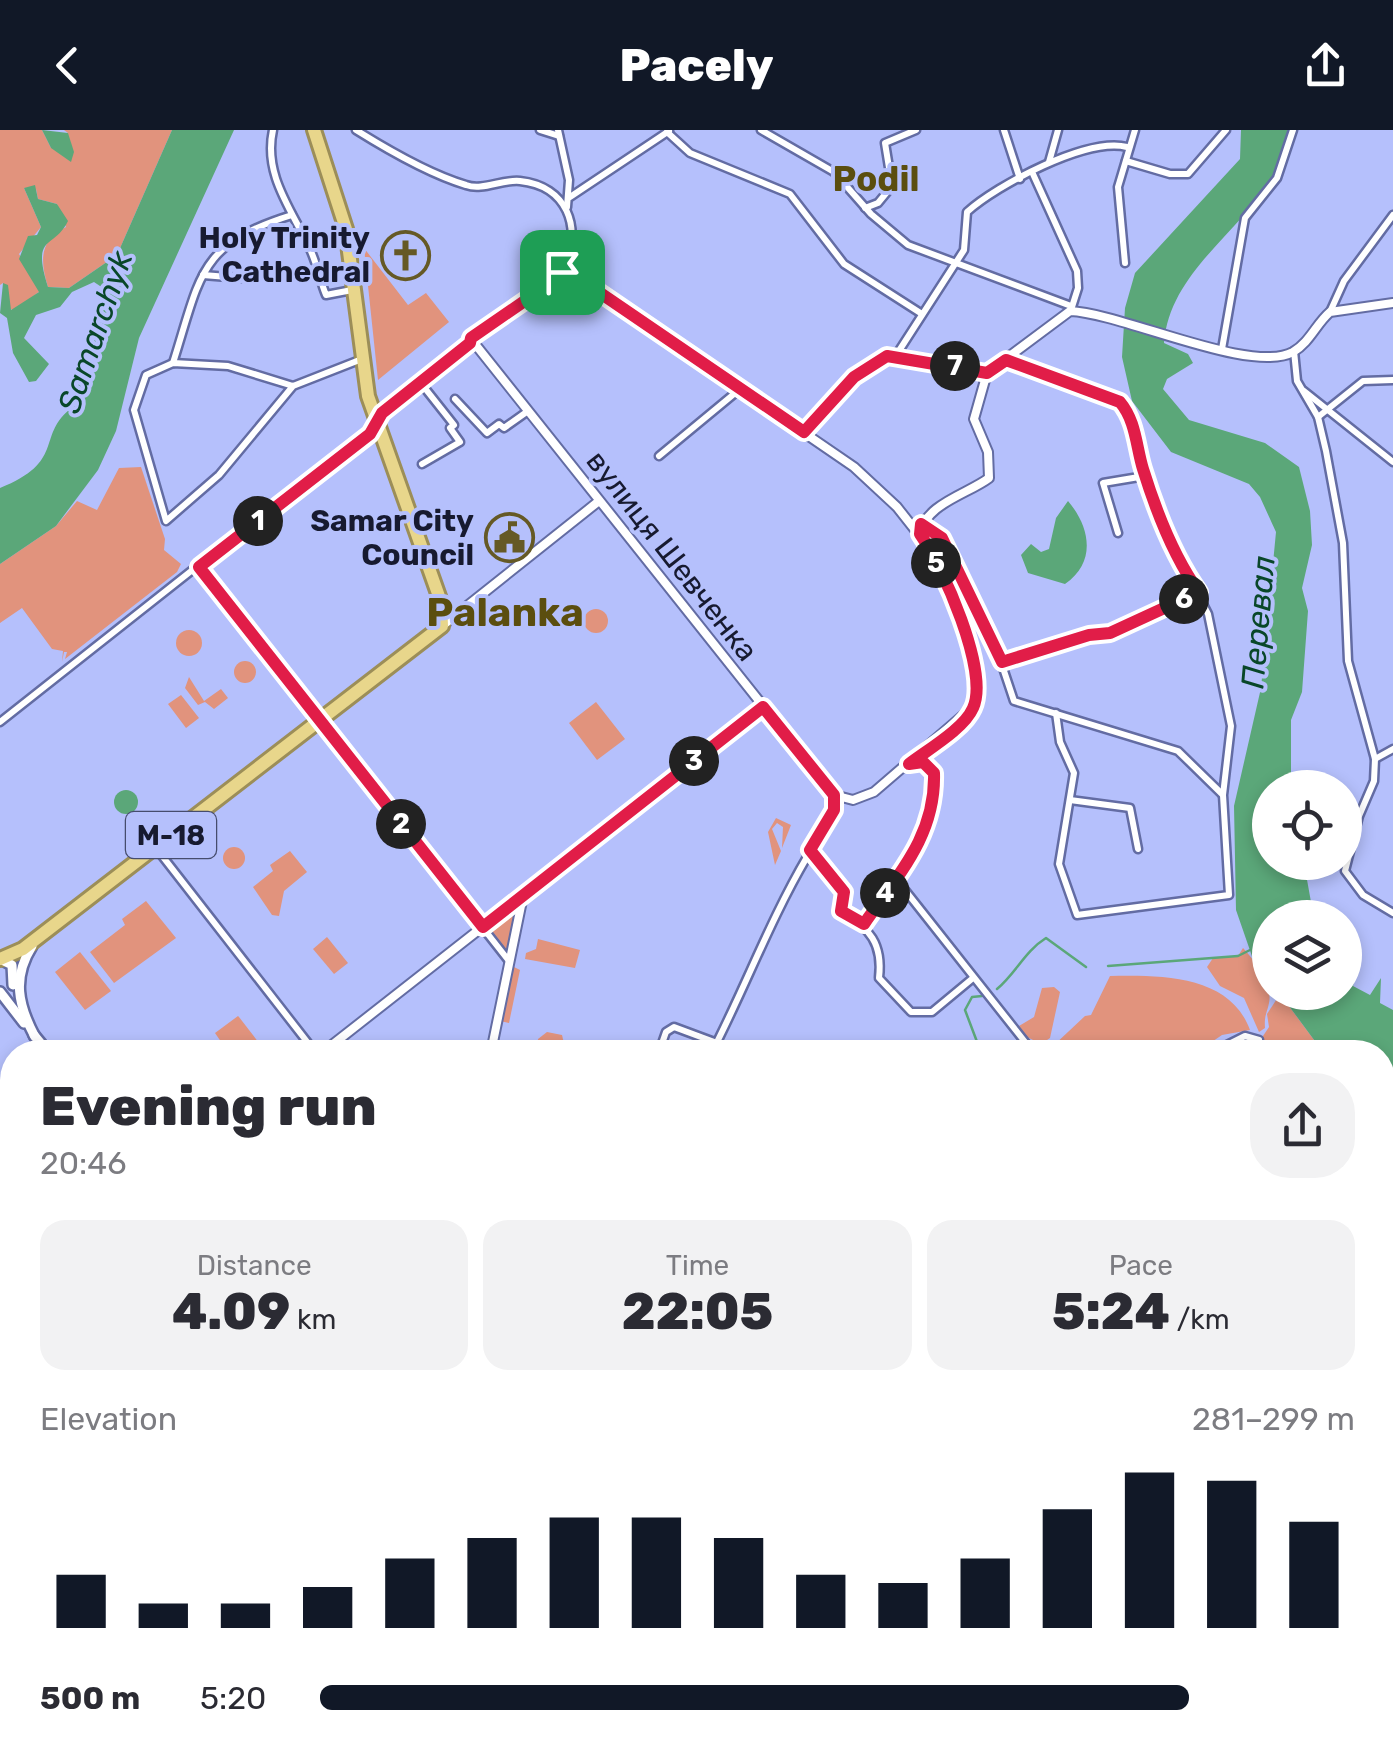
<!DOCTYPE html>
<html lang="en">
<head>
<meta charset="utf-8">
<style>
	:root { --surface:#fff; --page:#f2f2f3; --text:#2b2b33; --muted:#7c7c81; --accent:#111827 }
	body { margin:0; font-family:Rubik,sans-serif; background:var(--page); color:var(--text); height:100vh; display:flex; flex-direction:column; font-size:38px; white-space:nowrap }
	* { box-sizing:border-box; margin:0 }
	p { font-size:32px; color:var(--muted) }
	.icon { flex:none; width:55px; height:55px; fill:none; stroke:currentColor; stroke-width:2; stroke-linecap:round; stroke-linejoin:round }
	.map { position:relative; flex:1; overflow:hidden }
	.sheet { position:absolute; left:0px; top:910px; width:1395px; height:715px; display:flex; flex-direction:column; background:var(--surface); border-radius:40px 40px 0 0; box-shadow:0 5px 15px #0003 }
	.sheet>* { flex:none }
	.fabs { position:absolute; left:1252px; top:640px; display:grid; gap:20px }
	.fabs a { display:grid; place-items:center; width:110px; height:110px; border-radius:50%; background:var(--surface); box-shadow:0 5px 15px #0003; font-size:50px }
	.pin { position:absolute; display:grid; place-items:center; width:85px; height:85px; color:#fff; margin:-42px; border-radius:20px; box-shadow:0 5px 15px #0006 }
	.km { position:absolute; width:50px; height:50px; margin:-25px; border-radius:50%; background:#222; color:#fff; font-size:28px; line-height:50px; text-align:center }
	.round { display:grid; place-items:center; flex:none; width:105px; height:105px; border-radius:40px; background:var(--page) }
	.summary { display:flex; align-items:center; justify-content:space-between; height:170px; padding:0 40px }
	h1 { font-size:55px; font-weight:800; line-height:75px }
	.metrics { display:grid; grid-template-columns:repeat(3,1fr); gap:15px; height:170px; padding:10px 40px }
	.metrics div { display:grid; align-content:center; border-radius:25px; background:var(--page); text-align:center }
	.metrics b { font-size:50px; font-weight:800 }
	.metrics small { font-size:28px; font-weight:400 }
	.metrics p { font-size:28px }
	.chart { height:280px; padding:20px 40px }
	.chart p { display:flex; justify-content:space-between }
	.chart svg { width:100%; height:180px; margin-top:10px; stroke:var(--accent); stroke-width:6 }
	ul { padding:0 40px; list-style:none; font-size:32px }
	li { display:grid; grid-template-columns:160px 120px 1fr; align-items:center; height:75px }
	li i { height:25px; border-radius:12px; background:var(--accent) }
	header { display:flex; justify-content:space-between; align-items:center; height:130px; padding:0 40px; background:var(--accent); color:#fff; font-size:45px; font-weight:800 }
	.map>svg:first-child { display:block }
</style>
</head>
<body>
<header><svg class="icon" aria-label="back" viewBox="0 0 24 24"><path d="M15 5l-7 7 7 7"/></svg>Pacely<svg class="icon" aria-label="share" viewBox="0 0 24 24"><path d="M12 15V3M7 8l5-5 5 5M5 13v7h14v-7"/></svg></header>
<div class="map">
<svg width="1393" height="1625" viewBox="0 0 1393 1625">
	<rect width="100%" height="100%" fill="#b5c0fc"/>
	<g fill="#e1937d">
		<path d="M0 0H42L51 18 68 3 64 0H172L117 125 69 158 48 157C40 131 39 110 66 97L57 74 38 69 36 59 24 58 41 97 19 124 40 161 14 181 9 178 3 153 0 155Z"/>
		<polygon points="364,118 408,175 426,163 449,192 378,250"/>
		<polygon points="141,337 165,409 164,420 181,434 177,442 65,529 67,522 64,522 62,532 63,521 52,519 22,478 0,493 0,434 56,396 77,371 97,380 119,338"/>
		<circle cx="596" cy="491" r="12"/>
		<circle cx="189" cy="513" r="13"/>
		<circle cx="245" cy="542" r="11"/>
		<polygon points="189,547 204,571 221,559 228,568 214,579 205,572 198,575 185,558"/>
		<polygon points="181,565 199,588 186,598 168,574"/>
		<polygon points="596,572 625,609 597,630 569,593"/>
		<polygon points="776,688 791,695 782,718 783,697 777,693 772,699 781,721 775,735 768,702"/>
		<circle cx="234" cy="728" r="11"/>
		<polygon points="290,721 307,742 284,761 279,786 272,785 253,757 273,741 270,735"/>
		<polygon points="146,771 176,808 114,853 90,822 125,795 122,789"/>
		<polygon points="514,777 517,779 506,823 487,798"/>
		<polygon points="327,807 348,833 334,844 313,819"/>
		<polygon points="538,809 580,820 575,838 525,829 526,823 536,819"/>
		<path d="M1243 818C1255 831 1273 855 1269 873 1267 883 1264 886 1265 898L1259 902 1244 868 1220 856 1207 837 1213 828 1238 826Z"/>
		<polygon points="80,822 111,861 85,880 55,842"/>
		<polygon points="512,836 520,840 509,893 500,891"/>
		<path d="M1110 846C1162 845 1230 845 1250 900L1222 905 1197 922H1054L1052 917 1085 886 1091 885Z"/>
		<polygon points="1054,857 1060,862 1050,908 1041,914 1027,907 1019,896 1034,887 1042,858"/>
		<polygon points="1280,864 1323,922 1270,922 1261,909 1269,897 1267,884"/>
		<polygon points="238,886 239,887 266,922 228,922 215,903"/>
		<polygon points="547,902 562,905 566,922 536,922 538,909"/>
		<polygon points="1383,961 1393,969 1393,1118 1383,1100"/>
		<polygon points="1393,1206 1393,1360 1386,1361 1393,1368 1393,1468 1382,1465 1382,1215"/>
		<polygon points="1383,1486 1393,1490 1393,1625 1066,1625 1051,1613 1382,1612"/>
		<polygon points="971,1612 981,1625 679,1625 671,1613"/>
		<polygon points="985,1613 1034,1613 1050,1625 995,1625"/>
	</g>
	<g fill="#5ba779">
		<polygon points="42,0 68,3 74,22 71,32 51,18"/>
		<path d="M172 0H234L139 208 116 301 98 340 56 396 0 434V358C65 332 37 307 69 280L67 276 78 258V238C97 219 102 185 103 158L94 152 72 162 60 177 36 185 24 208 49 234 36 251 29 252 13 223 7 188 0 183 3 153 8 155 11 180 39 162 19 129 28 106 37 105 41 97 24 58 35 55 38 69 57 74 68 91C54 120 31 103 48 157L69 158 117 125Z"/>
		<path d="M1241 0H1290C1278 86 1171 125 1164 213L1188 224 1193 233 1167 249 1163 259 1189 290 1265 313 1299 337 1310 381 1312 415 1302 458 1308 481 1302 562 1291 590V657L1270 658V732L1304 733 1311 772 1319 787 1270 788V856L1254 832 1236 780 1234 676 1261 558 1276 402 1260 367 1249 354 1171 322 1132 271 1122 227 1125 178 1135 143 1240 29Z"/>
		<path d="M1068 371C1091 398 1096 433 1065 454L1028 443 1021 425 1031 414 1041 422 1049 419 1056 388Z"/>
		<circle cx="126" cy="672" r="12"/>
		<polygon points="1345,827 1354,829 1357,839 1353,856 1370,865 1381,848 1380,873 1393,880 1393,969 1383,961 1382,922 1323,922 1280,864 1345,862"/>
		<polygon points="676,1613 727,1613 740,1625 679,1625"/>
	</g>
	<g fill="none" stroke-linecap="round" stroke-linejoin="round">
		<g stroke="#5ba779" stroke-width="2.5">
			<polyline points="1108,836 1238,826 1250,820"/>
			<path d="M997 859C1016 843 1025 821 1046 808L1086 837"/>
			<polyline points="976,922 979,917 965,880 972,867 982,866"/>
			<polyline points="1382,1255 1393,1250"/>
			<polyline points="1382,1479 1393,1481"/>
			<polyline points="984,1612 994,1625"/>
		</g>
		<defs>
			<g id="minor">
				<path d="M273 0C263 45 292 80 310 119 317 134 320 150 326 165L352 160"/>
				<path d="M356 0C388 20 429 44 466 55 483 61 502 49 520 51 567 56 582 97 565 136"/>
				<polyline points="540,0 559,6"/>
				<polyline points="558,0 569,50 567,77"/>
				<polyline points="761,0 834,42 871,84 908,115 1071,176"/>
				<polyline points="1004,0 1020,49"/>
				<polyline points="667,2 690,23 790,64 844,134 922,184"/>
				<polyline points="1126,31 1170,44 1188,44 1226,0"/>
				<polyline points="1049,32 1058,0"/>
				<polyline points="1033,44 1077,141 1078,158 1071,180"/>
				<polyline points="570,67 669,1"/>
				<polyline points="865,78 878,73 892,56 885,13 916,0"/>
				<polyline points="1125,133 1118,57 1135,0"/>
				<polyline points="203,145 240,148 318,143"/>
				<polyline points="1330,182 1344,151 1393,85"/>
				<polyline points="1222,219 1245,88 1277,48 1293,0"/>
				<polyline points="1294,221 1297,251 1318,287 1326,321 1343,413 1348,531 1375,629 1374,651 1359,686 1345,741 1363,765 1393,783"/>
				<path d="M895 227 964 120 967 82C997 55 1087 7 1127 17"/>
				<polyline points="1006,231 1120,272 1128,281 1141,334 1166,401 1208,484 1231,596 1223,665 1229,765 1077,785 1059,734 1074,643 1060,612 1056,583"/>
				<path d="M173 233C201 145 198 114 292 85"/>
				<polyline points="420,252 454,295 450,298 460,312 422,334"/>
				<polyline points="293,256 219,345 166,391 134,280 146,245 173,233 228,236 293,256 362,229"/>
				<polyline points="1304,261 1393,332"/>
				<polyline points="455,269 487,303 499,294 504,298 528,281"/>
				<polyline points="1318,287 1363,251 1393,250"/>
				<polyline points="659,326 740,259"/>
				<polyline points="921,395 942,408 1001,532 1014,571 1178,621 1222,664"/>
				<polyline points="1118,403 1103,353 1145,346"/>
				<polyline points="199,437 509,831"/>
				<polyline points="1001,532 1110,503 1199,462"/>
				<polyline points="0,592 376,295"/>
				<polyline points="1375,629 1393,619"/>
				<polyline points="1070,670 1130,678 1138,719"/>
				<polyline points="156,718 315,922"/>
				<path d="M810 721 844 762 841 781C870 798 883 814 879 848L911 882H932L973 848"/>
				<polyline points="897,750 1033,922"/>
				<path d="M864 794C897 746 937 706 934 643L923 632 909 634"/>
				<polyline points="659,922 666,902 674,897 717,913"/>
				<path d="M712 922C745 858 770 790 807 727 818 707 838 690 834 665"/>
				<polyline points="1213,922 1245,906 1259,910"/>
				<polyline points="0,990 12,980"/>
				<polyline points="0,1290 12,1290"/>
				<polyline points="0,1436 12,1428"/>
				<polyline points="158,1612 168,1625"/>
				<polyline points="283,1612 291,1625"/>
				<polyline points="600,1612 607,1625"/>
				<polyline points="0,1620 5,1625"/>
				<polyline points="370,1625 373,1620"/>
				<polyline points="515,1625 518,1612"/>
			</g>
			<g id="tertiary">
				<rect x="562" y="137" width="5" height="5"/>
				<polyline points="476,208 562,141"/>
				<polyline points="475,214 834,665 853,670 874,662 974,576 975,544 967,508 927,415 897,377 854,337 568,141"/>
				<path d="M987 243 1070 181C1122 183 1251 245 1293 222 1310 212 1316 194 1330 182L1393 173"/>
				<polyline points="378,290 470,213"/>
				<polyline points="804,302 826,274 880,228 915,229 987,243"/>
				<path d="M920 405C924 374 968 364 989 348L988 322 974 289 987 243"/>
				<polyline points="442,496 599,371"/>
				<polyline points="323,922 763,577"/>
				<polyline points="491,922 523,766"/>
				<polyline points="0,1582 12,1562"/>
			</g>
			<g id="secondary">
				<path d="M32 816C12 848 18 875 35 907"/>
				<polyline points="0,829 12,835 13,855"/>
				<polyline points="0,862 24,893"/>
				<polyline points="34,905 48,922"/>
				<polyline points="549,1612 555,1625"/>
			</g>
			<polyline id="trunk" points="0,829 23,819 442,496 441,472 368,266 346,99 314,0"/>
		</defs>
		<use href="#minor" stroke="#636ca3" stroke-width="11"/>
		<use href="#tertiary" stroke="#636ca3" stroke-width="12"/>
		<use href="#secondary" stroke="#636ca3" stroke-width="14"/>
		<use href="#trunk" stroke="#9c8e58" stroke-width="18"/>
		<use href="#minor" stroke="#fff" stroke-width="6"/>
		<use href="#tertiary" stroke="#fff" stroke-width="8"/>
		<use href="#secondary" stroke="#fff" stroke-width="9"/>
		<use href="#trunk" stroke="#e8d68b" stroke-width="12"/>
	</g>
	<g fill="none" stroke-linecap="round" stroke-linejoin="round">
		<defs>
			<path id="route" d="M568 141 804 302 854 247 887 226 987 243 1006 230 1120 272C1136 291 1136 316 1143 339 1156 381 1173 426 1199 462L1110 503 1089 505 1002 532 942 408 921 394 920 404C942 435 990 542 973 578 964 599 927 620 909 634L923 632 934 643C936 706 897 746 864 794L841 781 844 762 810 720 834 680V665L763 577 483 797 199 437 370 304 382 283 470 213 471 208Z"/>
		</defs>
		<use href="#route" stroke="#fff" stroke-width="20"/>
		<use href="#route" stroke="#e11d48" stroke-width="12"/>
	</g>
	<defs>
		<symbol id="church-ring" viewBox="-11 -11 22 22"><circle r="9.5" fill="#b5c0fc" stroke="#655925" stroke-width="1.5"/><path d="M-1.2-6h2.4v3.5h3.3v2.4h-3.3V6h-2.4V-.1h-3.3v-2.4h3.3Z" fill="#655925"/></symbol>
		<symbol id="civic-ring" viewBox="-11 -11 22 22"><circle r="9.5" fill="#b5c0fc" stroke="#655925" stroke-width="1.5"/><path d="M-.6-6.5H3V-4.5H.6V-3L4-1V1h2V6H-6V1h2V-1L-.6-3ZM-1.2 2.5V6h2.4V2.5Z" fill="#655925"/></symbol>
	</defs>
	<g fill-rule="evenodd">
		<use href="#church-ring" x="378" y="98" width="55" height="55"/>
		<use href="#civic-ring" x="482" y="380" width="55" height="55"/>
	</g>
	<g text-anchor="middle" stroke-width="8" stroke-linejoin="round" paint-order="stroke">
		<rect fill="#b5c0fc" stroke="#464c6d" stroke-width="2.5" x="126" y="682" width="90" height="46" rx="8"/>
		<g font-size="28" font-weight="bold" fill="#171a30">
			<text x="171" y="715">М-18</text>
		</g>
		<g font-size="30" font-weight="bold" fill="#171a30" stroke="#b5c0fc" text-anchor="end">
			<text x="370" y="118">Holy Trinity<tspan x="370" dy="34">Cathedral</tspan></text>
			<text x="474" y="401">Samar City<tspan x="474" dy="34">Council</tspan></text>
		</g>
		<g font-size="30" fill="#171a30" stroke="#b5c0fc">
			<text transform="translate(672 426) rotate(52)" y="10">вулиця Шевченка</text>
		</g>
		<g font-size="32" font-style="italic" fill="#094729" stroke="#b5c0fc">
			<text transform="translate(95 202) rotate(-71)" y="11">Samarchyk</text>
			<text transform="translate(1258 492) rotate(-85)" y="11">Перевал</text>
		</g>
		<g font-size="35" font-weight="bold" fill="#5b4e0f" stroke="#b5c0fc">
			<text x="876" y="61">Podil</text>
		</g>
		<g font-size="40" font-weight="bold" fill="#5b4e0f" stroke="#b5c0fc">
			<text x="505" y="496">Palanka</text>
		</g>
	</g>
</svg>
<div class="fabs">
<a><svg class="icon" aria-label="locate" viewBox="0 0 24 24"><circle cx="12" cy="12" r="6"/><path d="M12 2v4M12 18v4M2 12h4M18 12h4"/></svg></a>
<a><svg class="icon" aria-label="layers" viewBox="0 0 24 24"><path d="M12 4l9 5-9 5-9-5zM3 14l9 5 9-5"/></svg></a>
</div>
<div class="pin" style="left:562px;top:142px;background:#1e9e55"><svg class="icon" aria-label="arrive" viewBox="0 0 24 24"><path d="M6 21V4h12l-3 4 3 4H6"/></svg></div>
<b class="km" style="left:258px;top:391px">1</b>
<b class="km" style="left:401px;top:694px">2</b>
<b class="km" style="left:694px;top:631px">3</b>
<b class="km" style="left:885px;top:763px">4</b>
<b class="km" style="left:936px;top:433px">5</b>
<b class="km" style="left:1184px;top:469px">6</b>
<b class="km" style="left:955px;top:236px">7</b>
<section class="sheet">
<div class="summary"><div><h1>Evening run</h1><p>20:46</p></div><a class="round"><svg class="icon" aria-label="share" viewBox="0 0 24 24"><path d="M12 15V3M7 8l5-5 5 5M5 13v7h14v-7"/></svg></a></div>
<div class="metrics">
<div><p>Distance</p><b>4.09<small> km</small></b></div>
<div><p>Time</p><b>22:05</b></div>
<div><p>Pace</p><b>5:24<small> /km</small></b></div>
</div>
<div class="chart"><p><span>Elevation</span>281–299 m</p>
<svg viewBox="0 0 160 44" preserveAspectRatio="none"><path d="M5 44V31M15 44V38M25 44V38M35 44V34M45 44V27M55 44V22M65 44V17M75 44V17M85 44V22M95 44V31M105 44V33M115 44V27M125 44V15M135 44V6M145 44V8M155 44V18"/></svg>
</div>
<ul>
<li><b>500 m</b>5:20<i style="width:84%"></i></li>
</ul>
</section>
</div>
</body>
</html>
